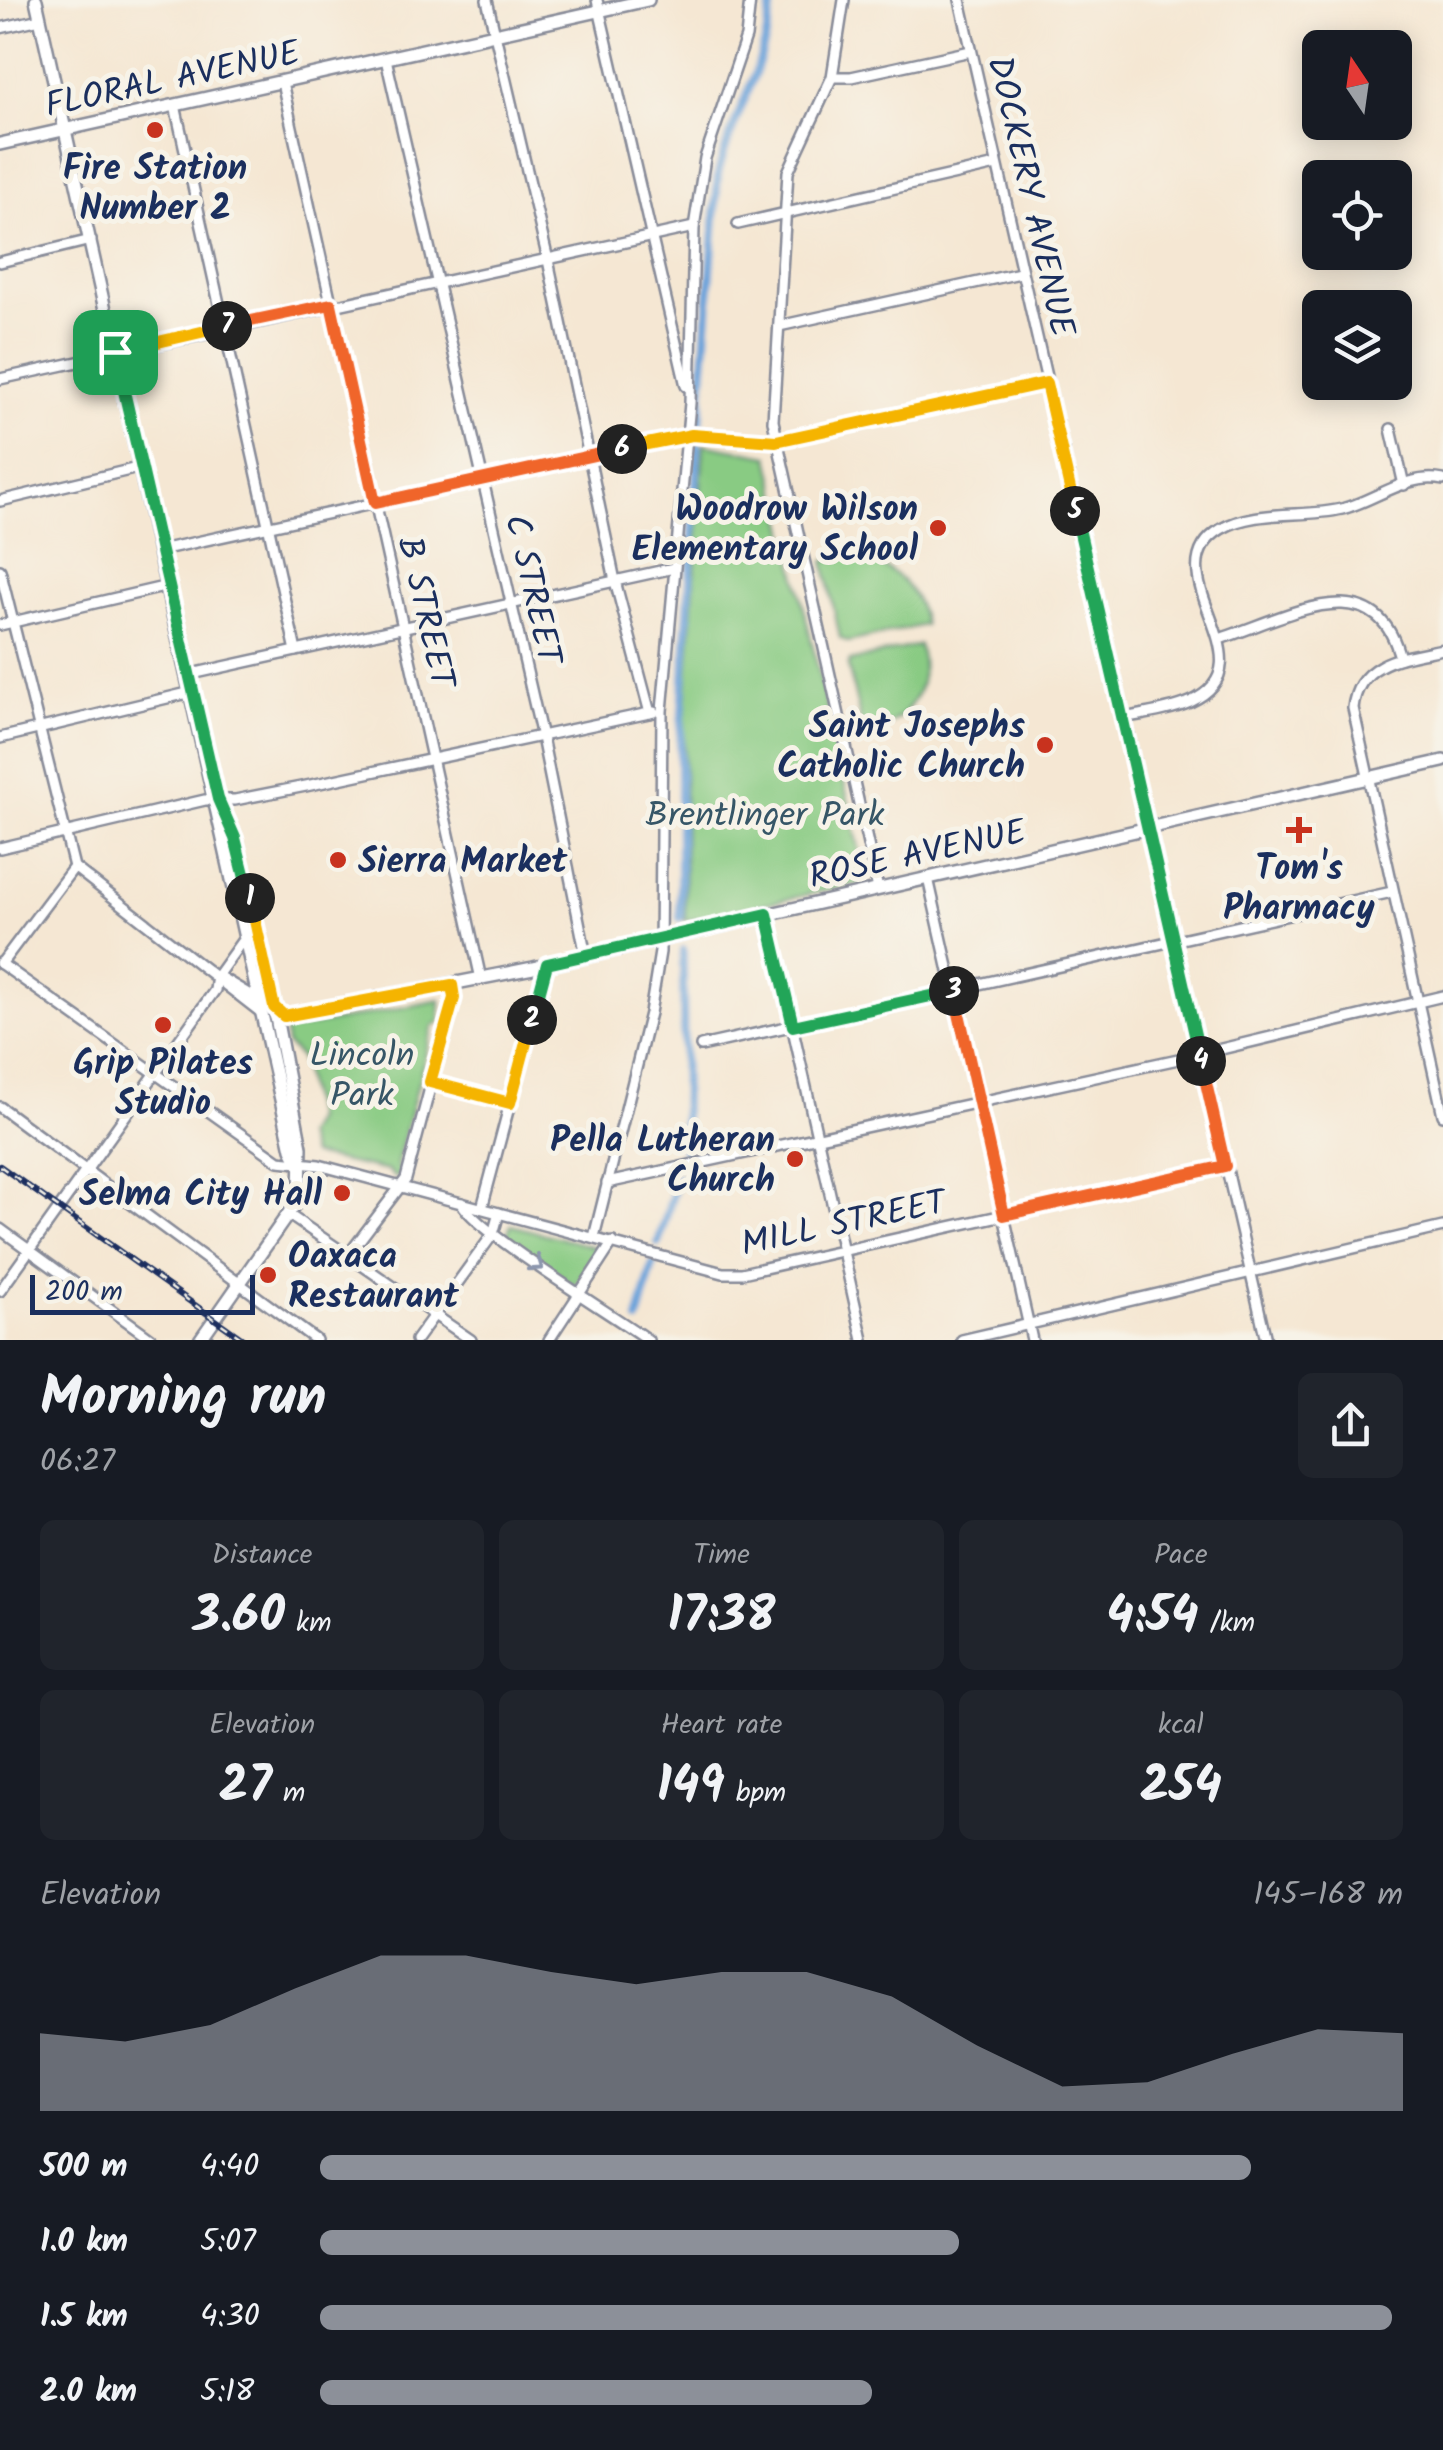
<!DOCTYPE html>
<html lang="en">
<head>
<meta charset="utf-8">
<style>
	:root { --surface:#171b24; --page:#20242c; --text:#f1f3f6; --muted:#9ea1a6; --accent:#8c9099 }
	body { margin:0; font-family:Kalam,sans-serif; background:var(--page); color:var(--text); height:100vh; display:flex; flex-direction:column; font-size:38px; white-space:nowrap }
	* { box-sizing:border-box; margin:0 }
	p { font-size:32px; color:var(--muted) }
	.icon { flex:none; width:55px; height:55px; fill:none; stroke:currentColor; stroke-width:2; stroke-linecap:round; stroke-linejoin:round }
	.map { position:relative; height:1340px; overflow:hidden }
	.drawer { display:flex; flex-direction:column; background:var(--surface); flex:1 }
	.drawer>* { flex:none }
	.needle { width:65px; rotate:347deg }
	.tools { position:absolute; left:1302px; top:30px; display:grid; gap:20px }
	.tools a { display:grid; place-items:center; width:110px; height:110px; border-radius:15px; background:var(--surface); box-shadow:0 5px 25px #0003; font-size:50px }
	.scale { position:absolute; left:30px; bottom:25px; width:225px; box-sizing:border-box; padding-left:10px; border:5px solid #1b2f5e; border-top:0; font-size:28px; line-height:35px; white-space:nowrap; color:#1b2f5e; -webkit-text-stroke:8px #f7f3e8; paint-order:stroke }
	.pin { position:absolute; display:grid; place-items:center; width:85px; height:85px; color:#fff; margin:-42px; border-radius:20px; box-shadow:0 5px 15px #0006 }
	.km { position:absolute; width:50px; height:50px; margin:-25px; border-radius:50%; background:#222; color:#fff; font-size:28px; line-height:50px; text-align:center }
	.round { display:grid; place-items:center; flex:none; width:105px; height:105px; border-radius:15px; background:var(--page) }
	.headline { display:flex; align-items:center; justify-content:space-between; height:170px; padding:0 40px }
	h1 { font-size:55px; font-weight:600; line-height:75px }
	.metrics { display:grid; grid-template-columns:repeat(3,1fr); gap:15px; height:170px; padding:10px 40px }
	.metrics div { display:grid; align-content:center; border-radius:15px; background:var(--page); text-align:center }
	.metrics b { font-size:50px; font-weight:600 }
	.metrics small { font-size:28px; font-weight:400 }
	.metrics p { font-size:28px }
	.chart { height:280px; padding:20px 40px }
	.chart p { display:flex; justify-content:space-between }
	.chart svg { width:100%; height:180px; margin-top:10px; fill:var(--accent); opacity:.7 }
	ul { padding:0 40px; list-style:none; font-size:32px }
	li { display:grid; grid-template-columns:160px 120px 1fr; align-items:center; height:75px }
	li i { height:25px; border-radius:12px; background:var(--accent) }
	.map>svg:first-child { display:block }
</style>
</head>
<body>
<div class="map">
<svg width="1443" height="1340" viewBox="0 0 1443 1340">
	<rect width="100%" height="100%" fill="#f7f3e8"/>
	<filter id="ink" filterUnits="userSpaceOnUse"><feTurbulence type="fractalNoise" baseFrequency=".01" numOctaves="2"/><feDisplacementMap in="SourceGraphic" scale="20" xChannelSelector="R" yChannelSelector="G"/><feConvolveMatrix kernelMatrix="1 2 1 2 8 2 1 2 1" color-interpolation-filters="sRGB"/></filter>
	<filter id="wash" filterUnits="userSpaceOnUse"><feTurbulence type="fractalNoise" baseFrequency=".0048" numOctaves="4" result="noise"/><feDisplacementMap in="SourceGraphic" scale="40" xChannelSelector="R" yChannelSelector="G"/><feGaussianBlur stdDeviation="2.25" result="paint"/><feColorMatrix in="noise" values="0 0 0 0 0 0 0 0 0 0 0 0 0 0 0 0 0 1.4 0 .05"/><feComposite in="paint" operator="in"/></filter>
	<g filter="url(#wash)">
		<rect width="100%" height="100%" fill="#f5e7d3"/>
		<g fill="#89cb83" stroke="#527d70" stroke-width="2.5">
			<polygon points="704,444 769,456 866,878 862,883 685,921 684,731"/>
			<path d="M850 557C890 562 917 585 924 625L848 642 840 638 824 561Z"/>
			<path d="M919 645C932 689 907 724 864 734L848 666 850 661Z"/>
			<polygon points="440,1000 440,1022 433,1026 397,1164 400,1175 395,1178 388,1171 311,1155 305,1136 314,1119 300,1057 287,1045 285,1031"/>
			<polygon points="511,1225 595,1247 598,1256 574,1286 506,1236"/>
		</g>
		<g fill="none" stroke-linecap="round" stroke-linejoin="round">
			<g stroke="#6ca3da" stroke-width="8">
				<path d="M700 422 718 174C734 109 766 72 772 0"/>
				<polyline points="680,918 680,747 698,446"/>
				<polyline points="683,950 684,1153"/>
				<polyline points="658,1243 678,1177"/>
				<polyline points="638,1320 653,1264"/>
			</g>
		</g>
	</g>
	<g filter="url(#ink)">
		<g fill="none" stroke-linecap="round" stroke-linejoin="round">
			<defs>
				<g id="street">
					<polyline points="487,0 548,260 615,581 650,713"/>
					<polyline points="597,0 686,386"/>
					<polyline points="844,0 832,77 788,172 773,421 878,889"/>
					<polyline points="960,0 1266,1340"/>
					<polyline points="0,28 40,19"/>
					<polyline points="386,59 542,737 586,956"/>
					<polyline points="832,77 851,77 971,51"/>
					<polyline points="282,82 481,979"/>
					<polyline points="175,105 296,651"/>
					<polyline points="738,224 996,165"/>
					<polyline points="0,262 91,240"/>
					<polyline points="779,326 1020,273"/>
					<polyline points="0,379 694,227"/>
					<polyline points="1391,429 1404,485"/>
					<polyline points="0,501 142,467"/>
					<polyline points="160,550 684,436 775,441 1046,383"/>
					<polyline points="0,570 74,867 263,1014"/>
					<polyline points="0,625 168,586"/>
					<path d="M1219 639C1284 619 1376 562 1400 658"/>
					<path d="M1443 649C1405 657 1358 660 1353 708L1443 1115"/>
					<polyline points="187,675 674,568"/>
					<path d="M1122 718C1144 714 1169 711 1190 702 1277 663 1148 573 1221 529 1255 509 1304 518 1342 509 1374 501 1409 472 1443 480"/>
					<polyline points="0,738 192,692"/>
					<polyline points="0,848 205,800 235,800 306,786 654,712"/>
					<polyline points="928,878 1032,1340"/>
					<polyline points="767,914 863,1340"/>
					<polyline points="0,963 279,1161 319,1165 723,1273 742,1273 1225,1166"/>
					<polyline points="1,964 74,867"/>
					<polyline points="220,977 262,1002"/>
					<polyline points="701,1046 1392,892"/>
					<polyline points="430,1082 510,1103"/>
					<polyline points="0,1107 316,1340"/>
					<polyline points="607,1183 1192,1056 1443,996"/>
					<path d="M462 1203C473 1230 615 1316 648 1340"/>
					<polyline points="482,1208 547,965"/>
					<polyline points="289,1215 471,1340"/>
					<polyline points="0,1229 153,1340"/>
					<polyline points="594,1237 650,1013 660,952 662,711 690,403 694,227 705,158 746,37 750,0"/>
					<polyline points="349,1254 406,1179 454,997 452,985"/>
					<polyline points="0,1291 215,990 217,976 242,941"/>
					<polyline points="416,1340 493,1234 499,1213"/>
					<polyline points="549,1340 613,1242"/>
					<polyline points="962,1340 1443,1227"/>
				</g>
				<g id="secondary">
					<polyline points="36,0 292,1149 300,1165"/>
					<polyline points="0,144 648,0"/>
					<polyline points="276,1018 533,968 1443,761"/>
					<polyline points="200,1340 300,1197 301,1147 274,1007 246,880 222,811"/>
				</g>
			</defs>
			<use href="#street" stroke="#888b98" stroke-width="14"/>
			<use href="#secondary" stroke="#888b98" stroke-width="16"/>
			<use href="#street" stroke="#fff" stroke-width="9"/>
			<use href="#secondary" stroke="#fff" stroke-width="11"/>
			<defs>
				<polyline id="rail" points="0,1166 244,1340"/>
			</defs>
			<use href="#rail" stroke="#1b2f5e" stroke-width="6"/>
			<use href="#rail" stroke="#f7f3e8" stroke-width="2.5" stroke-dasharray="8" stroke-linecap="butt"/>
		</g>
		<defs><path id="oneway-chevron" d="M-2-3.5L2.5 0L-2 3.5" fill="none" stroke-width="1.6" stroke-linecap="round" stroke-linejoin="round" transform="scale(2.5)"/></defs>
		<use stroke="#8d97ae" href="#oneway-chevron" transform="translate(537 1265) rotate(35)"/>
	</g>
	<g fill="none" stroke-linecap="round" stroke-linejoin="round" filter="url(#ink)">
		<defs>
			<polyline id="split-1" points="115,352 218,799 235,838 250,898"/>
			<polyline id="split-2" points="250,898 274,1007 284,1016 452,985 454,998 430,1082 510,1103 532,1020"/>
			<polyline id="split-3" points="532,1020 547,964 767,914 793,1026 954,991"/>
			<polyline id="split-4" points="954,991 1004,1215 1225,1166 1201,1061"/>
			<polyline id="split-5" points="1075,511 1201,1061"/>
			<polyline id="split-6" points="622,449 692,435 776,441 1046,383 1075,511"/>
			<polyline id="split-7" points="227,326 331,304 375,503 622,449"/>
			<polyline id="split-8" points="115,352 227,326"/>
		</defs>
		<use href="#split-1" stroke="#fff" stroke-width="20"/>
		<use href="#split-2" stroke="#fff" stroke-width="20"/>
		<use href="#split-3" stroke="#fff" stroke-width="20"/>
		<use href="#split-4" stroke="#fff" stroke-width="20"/>
		<use href="#split-5" stroke="#fff" stroke-width="20"/>
		<use href="#split-6" stroke="#fff" stroke-width="20"/>
		<use href="#split-7" stroke="#fff" stroke-width="20"/>
		<use href="#split-8" stroke="#fff" stroke-width="20"/>
		<use href="#split-1" stroke="#22a559" stroke-width="12"/>
		<use href="#split-2" stroke="#f5b400" stroke-width="12"/>
		<use href="#split-3" stroke="#22a559" stroke-width="12"/>
		<use href="#split-4" stroke="#f0652b" stroke-width="12"/>
		<use href="#split-5" stroke="#22a559" stroke-width="12"/>
		<use href="#split-6" stroke="#f5b400" stroke-width="12"/>
		<use href="#split-7" stroke="#f0652b" stroke-width="12"/>
		<use href="#split-8" stroke="#f5b400" stroke-width="12"/>
	</g>
	<g fill="#c8321e" stroke="#f7f3e8" stroke-width="4">
		<circle cx="155" cy="130" r="10"/>
		<circle cx="938" cy="528" r="10"/>
		<circle cx="1045" cy="745" r="10"/>
		<path d="M1294 815h10v10h10v10h-10v10h-10v-10h-10v-10h10z"/>
		<circle cx="338" cy="860" r="10"/>
		<circle cx="163" cy="1025" r="10"/>
		<circle cx="795" cy="1159" r="10"/>
		<circle cx="342" cy="1193" r="10"/>
		<circle cx="268" cy="1275" r="10"/>
	</g>
	<g text-anchor="middle" stroke-width="10" stroke-linejoin="round" paint-order="stroke">
		<g font-size="35" fill="#1b2f5e" stroke="#f7f3e8">
			<text transform="translate(172 78) rotate(-12)" y="12">FLORAL AVENUE</text>
			<text transform="translate(1032 196) rotate(77)" y="12">DOCKERY AVENUE</text>
			<text transform="translate(534 589) rotate(77)" y="12">C STREET</text>
			<text transform="translate(427 612) rotate(77)" y="12">B STREET</text>
			<text transform="translate(917 853) rotate(-12)" y="12">ROSE AVENUE</text>
			<text transform="translate(843 1222) rotate(-12)" y="12">MILL STREET</text>
		</g>
		<g font-size="35" font-weight="bold" fill="#1b2f5e" stroke="#f7f3e8" text-anchor="end">
			<text x="155" y="179" text-anchor="middle">Fire Station<tspan x="155" dy="40">Number 2</tspan></text>
			<text x="918" y="520">Woodrow Wilson<tspan x="918" dy="40">Elementary School</tspan></text>
			<text x="1025" y="737">Saint Josephs<tspan x="1025" dy="40">Catholic Church</tspan></text>
			<text x="358" y="872" text-anchor="start">Sierra Market</text>
			<text x="1299" y="879" text-anchor="middle">Tom's<tspan x="1299" dy="40">Pharmacy</tspan></text>
			<text x="163" y="1074" text-anchor="middle">Grip Pilates<tspan x="163" dy="40">Studio</tspan></text>
			<text x="775" y="1151">Pella Lutheran<tspan x="775" dy="40">Church</tspan></text>
			<text x="322" y="1205">Selma City Hall</text>
			<text x="288" y="1267" text-anchor="start">Oaxaca<tspan x="288" dy="40">Restaurant</tspan></text>
		</g>
		<g font-size="35" fill="#365667" stroke="#f7f3e8">
			<text x="765" y="826">Brentlinger Park</text>
			<text x="362" y="1066">Lincoln<tspan x="362" dy="40">Park</tspan></text>
		</g>
	</g>
</svg>
<div class="tools">
<a><svg class="needle" viewBox="-14 -14 28 28"><path d="M0-13l5 13h-10z" fill="#e53935"/><path d="M0 13l5-13h-10z" fill="#9ea1a6"/></svg></a>
<a><svg class="icon" aria-label="locate" viewBox="0 0 24 24"><circle cx="12" cy="12" r="6"/><path d="M12 2v4M12 18v4M2 12h4M18 12h4"/></svg></a>
<a><svg class="icon" aria-label="layers" viewBox="0 0 24 24"><path d="M12 4l9 5-9 5-9-5zM3 14l9 5 9-5"/></svg></a>
</div>
<div class="scale">200 m</div>
<div class="pin" style="left:115px;top:352px;background:#1e9e55"><svg class="icon" aria-label="arrive" viewBox="0 0 24 24"><path d="M6 21V4h12l-3 4 3 4H6"/></svg></div>
<b class="km" style="left:250px;top:898px">1</b>
<b class="km" style="left:532px;top:1020px">2</b>
<b class="km" style="left:954px;top:991px">3</b>
<b class="km" style="left:1201px;top:1061px">4</b>
<b class="km" style="left:1075px;top:511px">5</b>
<b class="km" style="left:622px;top:449px">6</b>
<b class="km" style="left:227px;top:326px">7</b>
</div>
<section class="drawer">
<div class="headline"><div><h1>Morning run</h1><p>06:27</p></div><a class="round"><svg class="icon" aria-label="share" viewBox="0 0 24 24"><path d="M12 15V3M7 8l5-5 5 5M5 13v7h14v-7"/></svg></a></div>
<div class="metrics">
<div><p>Distance</p><b>3.60<small> km</small></b></div>
<div><p>Time</p><b>17:38</b></div>
<div><p>Pace</p><b>4:54<small> /km</small></b></div>
</div>
<div class="metrics">
<div><p>Elevation</p><b>27<small> m</small></b></div>
<div><p>Heart rate</p><b>149<small> bpm</small></b></div>
<div><p>kcal</p><b>254</b></div>
</div>
<div class="chart"><p><span>Elevation</span>145–168 m</p>
<svg viewBox="0 0 160 44" preserveAspectRatio="none"><path d="M0 44V25L10 27L20 23L30 14L40 6L50 6L60 10L70 13L80 10L90 10L100 16L110 28L120 38L130 37L140 30L150 24L160 25V44z"/></svg>
</div>
<ul>
<li><b>500 m</b>4:40<i style="width:86%"></i></li>
<li><b>1.0 km</b>5:07<i style="width:59%"></i></li>
<li><b>1.5 km</b>4:30<i style="width:99%"></i></li>
<li><b>2.0 km</b>5:18<i style="width:51%"></i></li>
</ul>
</section>
</body>
</html>
